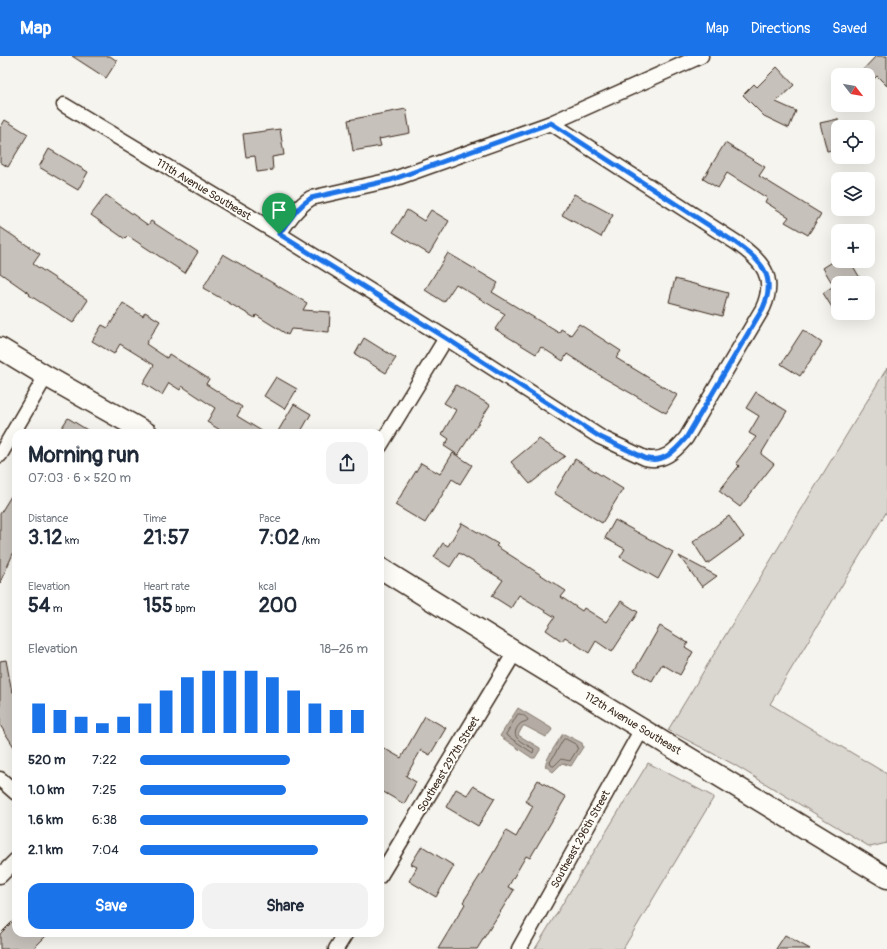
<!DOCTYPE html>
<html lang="en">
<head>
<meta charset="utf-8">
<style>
	:root { --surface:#fff; --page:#f2f2f3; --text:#1f2937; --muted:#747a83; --accent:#1a73e8 }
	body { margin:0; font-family:Pangolin,sans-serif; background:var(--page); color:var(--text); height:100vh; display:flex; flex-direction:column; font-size:15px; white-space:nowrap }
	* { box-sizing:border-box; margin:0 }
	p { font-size:13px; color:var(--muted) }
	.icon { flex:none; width:22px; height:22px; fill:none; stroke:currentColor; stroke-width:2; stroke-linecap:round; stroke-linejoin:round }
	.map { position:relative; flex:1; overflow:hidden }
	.sheet { position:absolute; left:12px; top:373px; width:372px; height:508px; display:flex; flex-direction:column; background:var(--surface); border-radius:12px; box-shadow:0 4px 16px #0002 }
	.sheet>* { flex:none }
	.needle { width:26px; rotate:121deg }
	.controls { position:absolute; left:831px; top:12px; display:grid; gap:8px }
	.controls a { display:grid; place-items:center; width:44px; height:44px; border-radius:8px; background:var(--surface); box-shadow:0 4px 16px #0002; font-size:20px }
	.pin { position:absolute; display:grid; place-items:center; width:34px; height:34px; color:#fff; margin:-41px -17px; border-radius:50% 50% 50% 0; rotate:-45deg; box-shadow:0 0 4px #0007 }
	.pin .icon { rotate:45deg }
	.round { display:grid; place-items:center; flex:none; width:42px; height:42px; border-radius:12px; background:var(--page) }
	.summary { display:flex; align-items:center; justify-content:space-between; height:68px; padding:0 16px }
	h1 { font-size:22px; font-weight:700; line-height:30px }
	.metrics { display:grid; grid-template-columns:repeat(3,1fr); gap:6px; height:68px; padding:4px 16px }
	.metrics div { display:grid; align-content:center }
	.metrics b { font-size:20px; font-weight:700 }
	.metrics small { font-size:11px; font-weight:400 }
	.metrics p { font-size:11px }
	.chart { height:112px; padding:8px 16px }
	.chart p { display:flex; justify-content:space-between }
	.chart svg { width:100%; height:72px; margin-top:4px; stroke:var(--accent); stroke-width:6 }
	.button { display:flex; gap:8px; margin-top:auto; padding:8px 16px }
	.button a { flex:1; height:46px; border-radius:12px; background:var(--accent); color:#fff; font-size:16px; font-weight:700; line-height:46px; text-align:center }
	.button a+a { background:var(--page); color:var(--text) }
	ul { padding:0 16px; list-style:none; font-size:13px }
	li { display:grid; grid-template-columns:64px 48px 1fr; align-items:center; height:30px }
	li i { height:10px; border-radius:5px; background:var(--accent) }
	header { display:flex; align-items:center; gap:24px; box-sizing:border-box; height:56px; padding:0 20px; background:var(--accent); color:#fff }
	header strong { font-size:19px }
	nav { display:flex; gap:22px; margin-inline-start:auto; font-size:14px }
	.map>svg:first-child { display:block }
</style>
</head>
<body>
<header>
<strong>Map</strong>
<nav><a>Map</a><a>Directions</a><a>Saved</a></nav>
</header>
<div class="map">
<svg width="887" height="893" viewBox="0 0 887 893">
	<rect width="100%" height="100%" fill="#f5f4ee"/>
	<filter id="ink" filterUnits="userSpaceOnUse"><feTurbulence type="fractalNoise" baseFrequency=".025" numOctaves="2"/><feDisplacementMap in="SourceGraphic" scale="8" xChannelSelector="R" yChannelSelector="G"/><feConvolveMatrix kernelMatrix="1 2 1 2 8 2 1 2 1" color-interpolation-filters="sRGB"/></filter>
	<g filter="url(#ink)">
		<g fill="#dad6d0" stroke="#8a8077">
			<polygon points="887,312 887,455 770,648 887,718 887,787 870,791 733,708 668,674"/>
			<polygon points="648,707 714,741 623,893 535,893"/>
		</g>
		<g fill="#b4aca4" stroke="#84786e">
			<polygon points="518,652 551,672 552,674 546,681 525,670 523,670 518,679 540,692 540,694 535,702 532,702 501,681 500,680"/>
			<path d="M564 678 582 687 583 691 571 710 562 707 553 716 545 710C548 699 556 689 562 679Z"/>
		</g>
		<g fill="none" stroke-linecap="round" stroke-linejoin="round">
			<g stroke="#6b5e54" stroke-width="1">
				<path d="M518 658C521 657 527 661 528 664 526 666 522 666 520 668 507 682 524 687 534 693L533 697 506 679Z"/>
				<polygon points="564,683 566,683 577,689 578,692 570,705 561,703 554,710 552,710 550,707"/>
			</g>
		</g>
		<g fill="#c7c1bb" stroke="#3b2a1e">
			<polygon points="72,0 110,0 117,5 106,22"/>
			<polygon points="876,0 887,0 887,30 877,20 868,29 868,19 858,19"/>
			<polygon points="777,11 794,29 776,46 796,55 789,72 764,60 743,39 754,28 757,31"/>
			<polygon points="406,53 410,77 379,83 381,90 353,95 348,64"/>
			<polygon points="838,63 838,93 827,95 820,67"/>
			<polygon points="5,64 28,78 8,111 0,106 0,72"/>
			<polygon points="280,73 284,99 272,101 273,114 257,116 255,100 246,101 243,78"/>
			<polygon points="725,87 765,111 759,120 821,158 808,179 785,166 789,161 765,146 767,142 727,117 718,132 703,123"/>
			<polygon points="49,93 88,116 78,134 39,111"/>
			<polygon points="574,138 613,159 601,181 562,159"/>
			<polygon points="106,139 148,169 151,165 198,196 185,217 128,180 125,183 91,159"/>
			<polygon points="407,154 424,165 431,154 449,165 429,198 393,176"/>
			<polygon points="0,171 40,198 33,208 88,244 73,267 29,239 30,238 0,217"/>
			<polygon points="448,197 498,227 492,236 559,277 561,273 571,279 579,268 621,295 616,302 677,339 666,357 604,322 567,298 563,305 541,291 536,298 495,273 505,258 456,228 444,246 425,234"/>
			<polygon points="223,198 307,247 303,254 330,256 329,276 291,273 288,279 256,259 255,262 203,232"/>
			<polygon points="834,205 850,205 863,227 832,227 823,212"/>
			<polygon points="675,223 728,237 722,260 669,246"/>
			<polygon points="838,227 838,261 823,237"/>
			<polygon points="123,247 143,260 145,256 160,265 146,288 167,302 169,298 209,323 206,328 242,351 237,360 265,377 225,377 207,366 215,352 182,330 180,334 169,327 162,339 143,327 154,309 120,288 114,298 92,285 102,269 108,272"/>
			<polygon points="803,274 822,287 800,320 781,308"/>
			<polygon points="364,282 396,302 386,317 355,298"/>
			<polygon points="276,321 297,333 285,353 264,340"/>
			<polygon points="456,329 490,349 458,399 444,390 449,383 442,378 456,354 444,347"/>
			<polygon points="756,336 787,355 761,398 774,408 740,451 719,435 739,410 736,407 756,381 749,377 759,360 746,352"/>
			<polygon points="294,348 311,358 300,377 277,377"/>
			<polygon points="68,362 92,377 58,377"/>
			<polygon points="539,383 565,400 530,428 511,406"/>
			<polygon points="453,397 472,409 460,428 452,423 425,467 395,449 421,407 440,418"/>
			<polygon points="575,403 623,433 602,467 554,437"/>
			<polygon points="16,432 16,491 0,527 0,458"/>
			<polygon points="729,460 744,481 707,508 693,486"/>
			<polygon points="615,464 673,496 658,523 620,501 625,493 605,482"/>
			<polygon points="462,467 498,488 496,490 566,535 561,541 582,555 584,552 606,566 621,545 638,556 612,596 596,585 589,597 565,581 562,585 546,574 555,561 519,539 511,552 492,540 503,524 459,497 450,511 434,501 443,487 448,490"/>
			<polygon points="679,500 717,520 702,531"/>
			<polygon points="660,570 688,587 685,591 693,596 680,619 662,608 652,625 634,615"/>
			<polygon points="6,604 12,636 16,634 16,694 0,669 0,605"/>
			<polygon points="425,660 446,672 430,699 421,694 406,720 416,726 404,748 380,734 380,690 401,702"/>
			<polygon points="538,724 566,741 530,802 526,800 508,831 514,834 477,893 438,893 465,848 463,846 483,815 506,775 516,781 533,750 525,745"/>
			<polygon points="473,730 495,742 478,770 446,751 456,733 467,739"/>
			<polygon points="422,790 454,810 436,841 409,825 417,811 411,808"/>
			<polygon points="16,862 16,877 49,877 33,893 0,893 0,878"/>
			<polygon points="785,879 810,893 776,893"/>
		</g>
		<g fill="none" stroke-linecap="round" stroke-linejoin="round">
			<defs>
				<g id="street">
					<path d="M64 49 279 178 446 282 600 381 645 402C663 407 675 395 686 382L763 252C777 221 762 205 737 187L551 67"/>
					<path d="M279 178C288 165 297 151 311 142L391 124 551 67 701 0"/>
					<polyline points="380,390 446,282"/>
					<polyline points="0,399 46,320"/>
					<polyline points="0,723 16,737"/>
					<polyline points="0,820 16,804"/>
					<polyline points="380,820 515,596"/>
					<polyline points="336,893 346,877"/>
					<polyline points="519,893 642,673"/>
				</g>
				<g id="secondary">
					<polyline points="0,292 46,320 147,377"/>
					<polyline points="380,512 515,596 887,822"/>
				</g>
			</defs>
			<use href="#street" stroke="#3b2a1e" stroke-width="17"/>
			<use href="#secondary" stroke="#3b2a1e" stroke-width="23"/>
			<use href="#street" stroke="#fdfcf7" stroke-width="14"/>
			<use href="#secondary" stroke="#fdfcf7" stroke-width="20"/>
		</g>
	</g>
	<g fill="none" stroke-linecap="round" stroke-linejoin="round" filter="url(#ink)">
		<defs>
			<path id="route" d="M551 67 736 187C762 205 777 221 763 252L686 382C675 395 663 408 645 402L600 381 446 282 279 178C289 165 297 151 311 142L391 124Z"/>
		</defs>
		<use href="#route" stroke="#fff" stroke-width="8"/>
		<use href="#route" stroke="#1a73e8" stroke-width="5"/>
	</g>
	<g text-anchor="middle" stroke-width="4" stroke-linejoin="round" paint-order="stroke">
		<g font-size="11" fill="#3b2a1e" stroke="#fdfcf7">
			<text transform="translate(204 133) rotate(31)" y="4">111th Avenue Southeast</text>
			<text transform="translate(633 667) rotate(31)" y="4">112th Avenue Southeast</text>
			<text transform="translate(448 708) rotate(-59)" y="4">Southeast 297th Street</text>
			<text transform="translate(580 783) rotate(-61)" y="4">Southeast 296th Street</text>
		</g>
	</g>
</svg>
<div class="controls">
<a><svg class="needle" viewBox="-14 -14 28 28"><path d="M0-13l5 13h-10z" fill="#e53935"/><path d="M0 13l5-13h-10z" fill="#747a83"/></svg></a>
<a><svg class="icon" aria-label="locate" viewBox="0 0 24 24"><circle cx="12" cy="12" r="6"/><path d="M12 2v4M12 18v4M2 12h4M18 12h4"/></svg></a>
<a><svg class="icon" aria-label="layers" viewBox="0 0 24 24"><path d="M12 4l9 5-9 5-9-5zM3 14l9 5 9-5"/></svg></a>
<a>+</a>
<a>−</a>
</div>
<div class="pin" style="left:279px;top:178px;background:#1e9e55"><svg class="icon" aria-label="arrive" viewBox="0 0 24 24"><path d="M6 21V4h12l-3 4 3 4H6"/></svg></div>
<section class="sheet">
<div class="summary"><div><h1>Morning run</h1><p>07:03 · 6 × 520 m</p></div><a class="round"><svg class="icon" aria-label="share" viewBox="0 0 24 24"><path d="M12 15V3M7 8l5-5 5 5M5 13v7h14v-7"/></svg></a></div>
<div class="metrics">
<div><p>Distance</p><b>3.12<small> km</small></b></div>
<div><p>Time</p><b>21:57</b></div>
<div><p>Pace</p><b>7:02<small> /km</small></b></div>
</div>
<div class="metrics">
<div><p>Elevation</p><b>54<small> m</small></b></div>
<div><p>Heart rate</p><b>155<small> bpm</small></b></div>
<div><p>kcal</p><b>200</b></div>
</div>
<div class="chart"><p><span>Elevation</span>18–26 m</p>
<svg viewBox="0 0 160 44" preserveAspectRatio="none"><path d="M5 44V26M15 44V30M25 44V34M35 44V38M45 44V34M55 44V26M65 44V18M75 44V10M85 44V6M95 44V6M105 44V6M115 44V10M125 44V18M135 44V26M145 44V30M155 44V30"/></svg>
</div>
<ul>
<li><b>520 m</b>7:22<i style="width:66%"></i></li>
<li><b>1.0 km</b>7:25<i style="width:64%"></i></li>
<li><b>1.6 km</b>6:38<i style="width:100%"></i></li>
<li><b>2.1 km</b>7:04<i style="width:78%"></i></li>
</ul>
<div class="button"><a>Save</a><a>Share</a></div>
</section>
</div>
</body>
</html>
